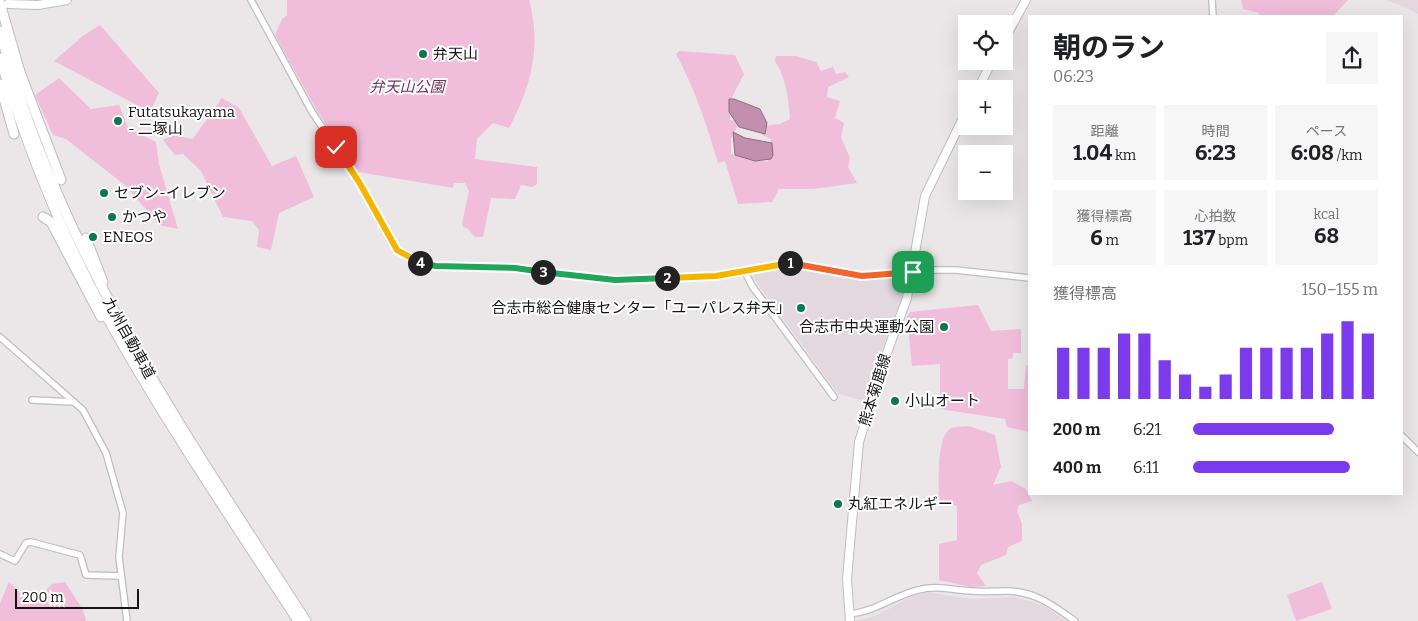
<!DOCTYPE html>
<html lang="ja">
<head>
<meta charset="utf-8">
<style>
	:root { --surface:#fff; --page:#f6f6f6; --text:#202124; --muted:#757577; --accent:#7c3aed }
	body { margin:0; font-family:Bitter,"Noto Sans JP",serif; background:var(--page); color:var(--text); height:100vh; display:flex; flex-direction:column; font-size:19px; white-space:nowrap }
	* { box-sizing:border-box; margin:0 }
	p { font-size:16px; color:var(--muted) }
	.icon { flex:none; width:28px; height:28px; fill:none; stroke:currentColor; stroke-width:2; stroke-linecap:round; stroke-linejoin:round }
	.map { position:relative; flex:1; overflow:hidden }
	.details { position:absolute; left:1028px; top:15px; width:375px; height:480px; display:flex; flex-direction:column; background:var(--surface); border-radius:0px; box-shadow:0 5px 20px #0002 }
	.details>* { flex:none }
	.controls { position:absolute; left:958px; top:15px; display:grid; gap:10px }
	.controls a { display:grid; place-items:center; width:55px; height:55px; border-radius:0px; background:var(--surface); box-shadow:0 5px 20px #0002; font-size:25px }
	.scale { position:absolute; left:15px; bottom:12px; width:124px; box-sizing:border-box; padding-left:5px; border:2px solid #151314; border-top:0; font-size:14px; line-height:18px; white-space:nowrap; color:#151314; -webkit-text-stroke:4px #fff; paint-order:stroke }
	.pin { position:absolute; display:grid; place-items:center; width:42px; height:42px; color:#fff; margin:-21px; border-radius:10px; box-shadow:0 2px 8px #0006 }
	.km { position:absolute; width:25px; height:25px; margin:-12px; border-radius:50%; background:#222; color:#fff; font-size:14px; line-height:25px; text-align:center }
	.round { display:grid; place-items:center; flex:none; width:52px; height:52px; border-radius:0px; background:var(--page) }
	.overview { display:flex; align-items:center; justify-content:space-between; height:85px; padding:0 25px }
	h1 { font-size:28px; font-weight:700; line-height:38px }
	.stats { display:grid; grid-template-columns:repeat(3,1fr); gap:8px; height:85px; padding:5px 25px }
	.stats div { display:grid; align-content:center; border-radius:0px; background:var(--page); text-align:center }
	.stats b { font-size:21px; font-weight:700 }
	.stats small { font-size:14px; font-weight:400 }
	.stats p { font-size:14px }
	.chart { height:140px; padding:10px 25px }
	.chart p { display:flex; justify-content:space-between }
	.chart svg { width:100%; height:90px; margin-top:5px; stroke:var(--accent); stroke-width:6 }
	ul { padding:0 25px; list-style:none; font-size:16px }
	li { display:grid; grid-template-columns:80px 60px 1fr; align-items:center; height:38px }
	li i { height:12px; border-radius:6px; background:var(--accent) }
	.map>svg:first-child { display:block }
</style>
</head>
<body>
<div class="map">
<svg width="1418" height="621" viewBox="0 0 1418 621">
	<rect width="100%" height="100%" fill="#ebe7e9"/>
	<g fill="#e4d8df">
		<polygon points="1387,0 1418,0 1418,14 1404,7"/>
		<polygon points="793,268 865,280 895,277 904,282 900,305 880,354 865,401 838,394 753,278 755,273"/>
		<polygon points="927,592 972,599 1014,597 1043,605 1066,621 854,621 875,616 914,595"/>
	</g>
	<g fill="#f0bddb">
		<path d="M287 0H529C542 47 531 86 509 128L493 123 477 139 475 159 537 167V184L532 187 521 185 515 199 491 198 483 237H475L468 229 463 227 462 223 469 191 465 183H454L453 188 358 172 317 111 275 35 282 19 287 15Z"/>
		<polygon points="1241,0 1348,0 1333,16 1260,16 1259,13 1243,9"/>
		<polygon points="100,25 159,93 150,112 54,61 83,36"/>
		<path d="M679 51 735 55 744 74 730 101V120L737 121 738 125 731 138V154L768 162 771 139 762 135 764 126 780 124 790 119C788 97 787 80 775 61L776 56H796L816 62 821 71 833 67 836 74 845 72 849 77 828 87 827 97 840 101 835 118 844 123 841 137 850 158 848 167 857 183 813 189H779L772 202 738 204 725 161 718 163C707 126 695 89 676 54Z"/>
		<polygon points="59,78 91,109 119,105 128,128 156,142 159,164 178,229 159,225 126,186 66,139 53,135 35,95"/>
		<polygon points="222,98 239,108 272,166 296,156 314,197 279,213 271,250 257,247 259,230 252,221 223,217 201,171 183,154 175,155 163,140 174,135 193,139"/>
		<polygon points="978,305 991,331 1021,329 1021,353 1013,353 1013,358 1008,359 1008,389 1024,389 1026,365 1029,365 1029,432 1007,427 1005,419 940,409 940,364 912,366 907,317 910,312"/>
		<path d="M969 426 995 435 1001 467 993 485 1011 481 1026 489 1032 501 1019 505 1017 511 1022 524V541L1008 547 1006 555 981 565 977 573 986 586 971 587 939 580V544L957 540V506L939 501C939 486 936 438 950 429 954 426 963 427 969 426Z"/>
		<polygon points="9,582 26,599 38,599 52,584 65,582 83,610 86,621 0,621 0,603"/>
		<polygon points="1322,582 1332,609 1296,621 1287,595"/>
	</g>
	<g fill="#c28fae" stroke="#8e6a80">
		<polygon points="729,99 734,99 760,109 767,123 765,134 739,127 729,112"/>
		<polygon points="733,132 745,138 772,143 773,155 771,159 755,161 735,155"/>
	</g>
	<g fill="none" stroke-linecap="round" stroke-linejoin="round">
		<defs>
			<g id="minor">
				<polyline points="251,0 312,112 359,182 389,238 397,249 415,261 436,266 515,268 615,280 716,276 793,263 862,276 925,270 956,270 1029,278"/>
				<polyline points="1212,0 1213,16"/>
				<polyline points="745,272 752,286 834,397"/>
				<polyline points="0,337 83,410 106,453 123,513 119,557 127,621"/>
				<polyline points="32,400 74,402"/>
				<polyline points="1401,435 1418,452"/>
				<polyline points="0,554 15,561 26,543 31,542 80,555 86,575 121,576"/>
				<path d="M849 614C875 612 893 596 918 590 936 585 953 590 971 591 983 592 994 591 1006 591 1034 591 1053 605 1075 621"/>
			</g>
			<g id="major">
				<polyline points="8,4 38,5 67,0"/>
				<polyline points="1004,40 1026,0"/>
				<polyline points="978,89 992,61"/>
				<polyline points="850,621 847,579 859,442 889,347 907,298 925,196 966,112"/>
			</g>
			<g id="highway">
				<polyline points="0,3 20,72 61,180"/>
				<path d="M0 31C58 250 185 434 306 621"/>
				<path d="M0 58C26 145 60 230 103 310 162 417 231 518 298 621"/>
				<polyline points="0,84 14,134"/>
				<polyline points="43,217 51,222 101,317"/>
				<polyline points="86,238 103,282"/>
			</g>
		</defs>
		<use href="#minor" stroke="#c0bdbf" stroke-width="8"/>
		<use href="#major" stroke="#c0bdbf" stroke-width="10"/>
		<use href="#highway" stroke="#c0bdbf" stroke-width="11"/>
		<use href="#minor" stroke="#fff" stroke-width="5.5"/>
		<use href="#major" stroke="#fff" stroke-width="8"/>
		<use href="#highway" stroke="#fff" stroke-width="9"/>
	</g>
	<g fill="none" stroke-linecap="round" stroke-linejoin="round">
		<defs>
			<polyline id="split-1" points="790,263 862,276 913,272"/>
			<polyline id="split-2" points="667,278 716,276 790,263"/>
			<polyline id="split-3" points="543,272 615,280 667,278"/>
			<polyline id="split-4" points="420,263 436,266 515,268 543,272"/>
			<polyline id="split-5" points="336,147 359,182 397,250 420,263"/>
		</defs>
		<use href="#split-1" stroke="#fff" stroke-width="10"/>
		<use href="#split-2" stroke="#fff" stroke-width="10"/>
		<use href="#split-3" stroke="#fff" stroke-width="10"/>
		<use href="#split-4" stroke="#fff" stroke-width="10"/>
		<use href="#split-5" stroke="#fff" stroke-width="10"/>
		<use href="#split-1" stroke="#f0652b" stroke-width="6"/>
		<use href="#split-2" stroke="#f5b400" stroke-width="6"/>
		<use href="#split-3" stroke="#22a559" stroke-width="6"/>
		<use href="#split-4" stroke="#22a559" stroke-width="6"/>
		<use href="#split-5" stroke="#f5b400" stroke-width="6"/>
	</g>
	<g fill="#0c7852" stroke="#fff" stroke-width="2">
		<circle cx="423" cy="54" r="5"/>
		<circle cx="118" cy="121" r="5"/>
		<circle cx="104" cy="193" r="5"/>
		<circle cx="112" cy="217" r="5"/>
		<circle cx="93" cy="237" r="5"/>
		<circle cx="801" cy="308" r="5"/>
		<circle cx="944" cy="327" r="5"/>
		<circle cx="895" cy="401" r="5"/>
		<circle cx="838" cy="504" r="5"/>
	</g>
	<g text-anchor="middle" stroke-width="4" stroke-linejoin="round" paint-order="stroke">
		<g font-size="15" fill="#151314" stroke="#fff" text-anchor="start">
			<text x="433" y="59">弁天山</text>
			<text x="128" y="117">Futatsukayama<tspan x="128" dy="17">- 二塚山</tspan></text>
			<text x="114" y="198">セブン-イレブン</text>
			<text x="122" y="222">かつや</text>
			<text x="103" y="242">ENEOS</text>
			<text x="791" y="313" text-anchor="end">合志市総合健康センター「ユーパレス弁天」</text>
			<text x="934" y="332" text-anchor="end">合志市中央運動公園</text>
			<text x="905" y="406">小山オート</text>
			<text x="848" y="509">丸紅エネルギー</text>
		</g>
		<g font-size="15" font-style="italic" fill="#71335c" stroke="#fff">
			<text x="407" y="92">弁天山公園</text>
		</g>
		<g font-size="15" fill="#151314" stroke="#fff">
			<text transform="translate(129 338) rotate(61)" y="5">九州自動車道</text>
			<text transform="translate(875 390) rotate(-73)" y="5">熊本菊鹿線</text>
		</g>
	</g>
</svg>
<div class="controls">
<a><svg class="icon" aria-label="locate" viewBox="0 0 24 24"><circle cx="12" cy="12" r="6"/><path d="M12 2v4M12 18v4M2 12h4M18 12h4"/></svg></a>
<a>+</a>
<a>−</a>
</div>
<div class="scale">200 m</div>
<div class="pin" style="left:913px;top:272px;background:#1e9e55"><svg class="icon" aria-label="arrive" viewBox="0 0 24 24"><path d="M6 21V4h12l-3 4 3 4H6"/></svg></div>
<div class="pin" style="left:336px;top:147px;background:#d93025"><svg class="icon" aria-label="check" viewBox="0 0 24 24"><path d="M5 12l5 5 9-10"/></svg></div>
<b class="km" style="left:790px;top:263px">1</b>
<b class="km" style="left:667px;top:278px">2</b>
<b class="km" style="left:543px;top:272px">3</b>
<b class="km" style="left:420px;top:263px">4</b>
<section class="details">
<div class="overview"><div><h1>朝のラン</h1><p>06:23</p></div><a class="round"><svg class="icon" aria-label="share" viewBox="0 0 24 24"><path d="M12 15V3M7 8l5-5 5 5M5 13v7h14v-7"/></svg></a></div>
<div class="stats">
<div><p>距離</p><b>1.04<small> km</small></b></div>
<div><p>時間</p><b>6:23</b></div>
<div><p>ペース</p><b>6:08<small> /km</small></b></div>
</div>
<div class="stats">
<div><p>獲得標高</p><b>6<small> m</small></b></div>
<div><p>心拍数</p><b>137<small> bpm</small></b></div>
<div><p>kcal</p><b>68</b></div>
</div>
<div class="chart"><p><span>獲得標高</span>150–155 m</p>
<svg viewBox="0 0 160 44" preserveAspectRatio="none"><path d="M5 44V19M15 44V19M25 44V19M35 44V12M45 44V12M55 44V25M65 44V32M75 44V38M85 44V32M95 44V19M105 44V19M115 44V19M125 44V19M135 44V12M145 44V6M155 44V12"/></svg>
</div>
<ul>
<li><b>200 m</b>6:21<i style="width:76%"></i></li>
<li><b>400 m</b>6:11<i style="width:85%"></i></li>
</ul>
</section>
</div>
</body>
</html>
